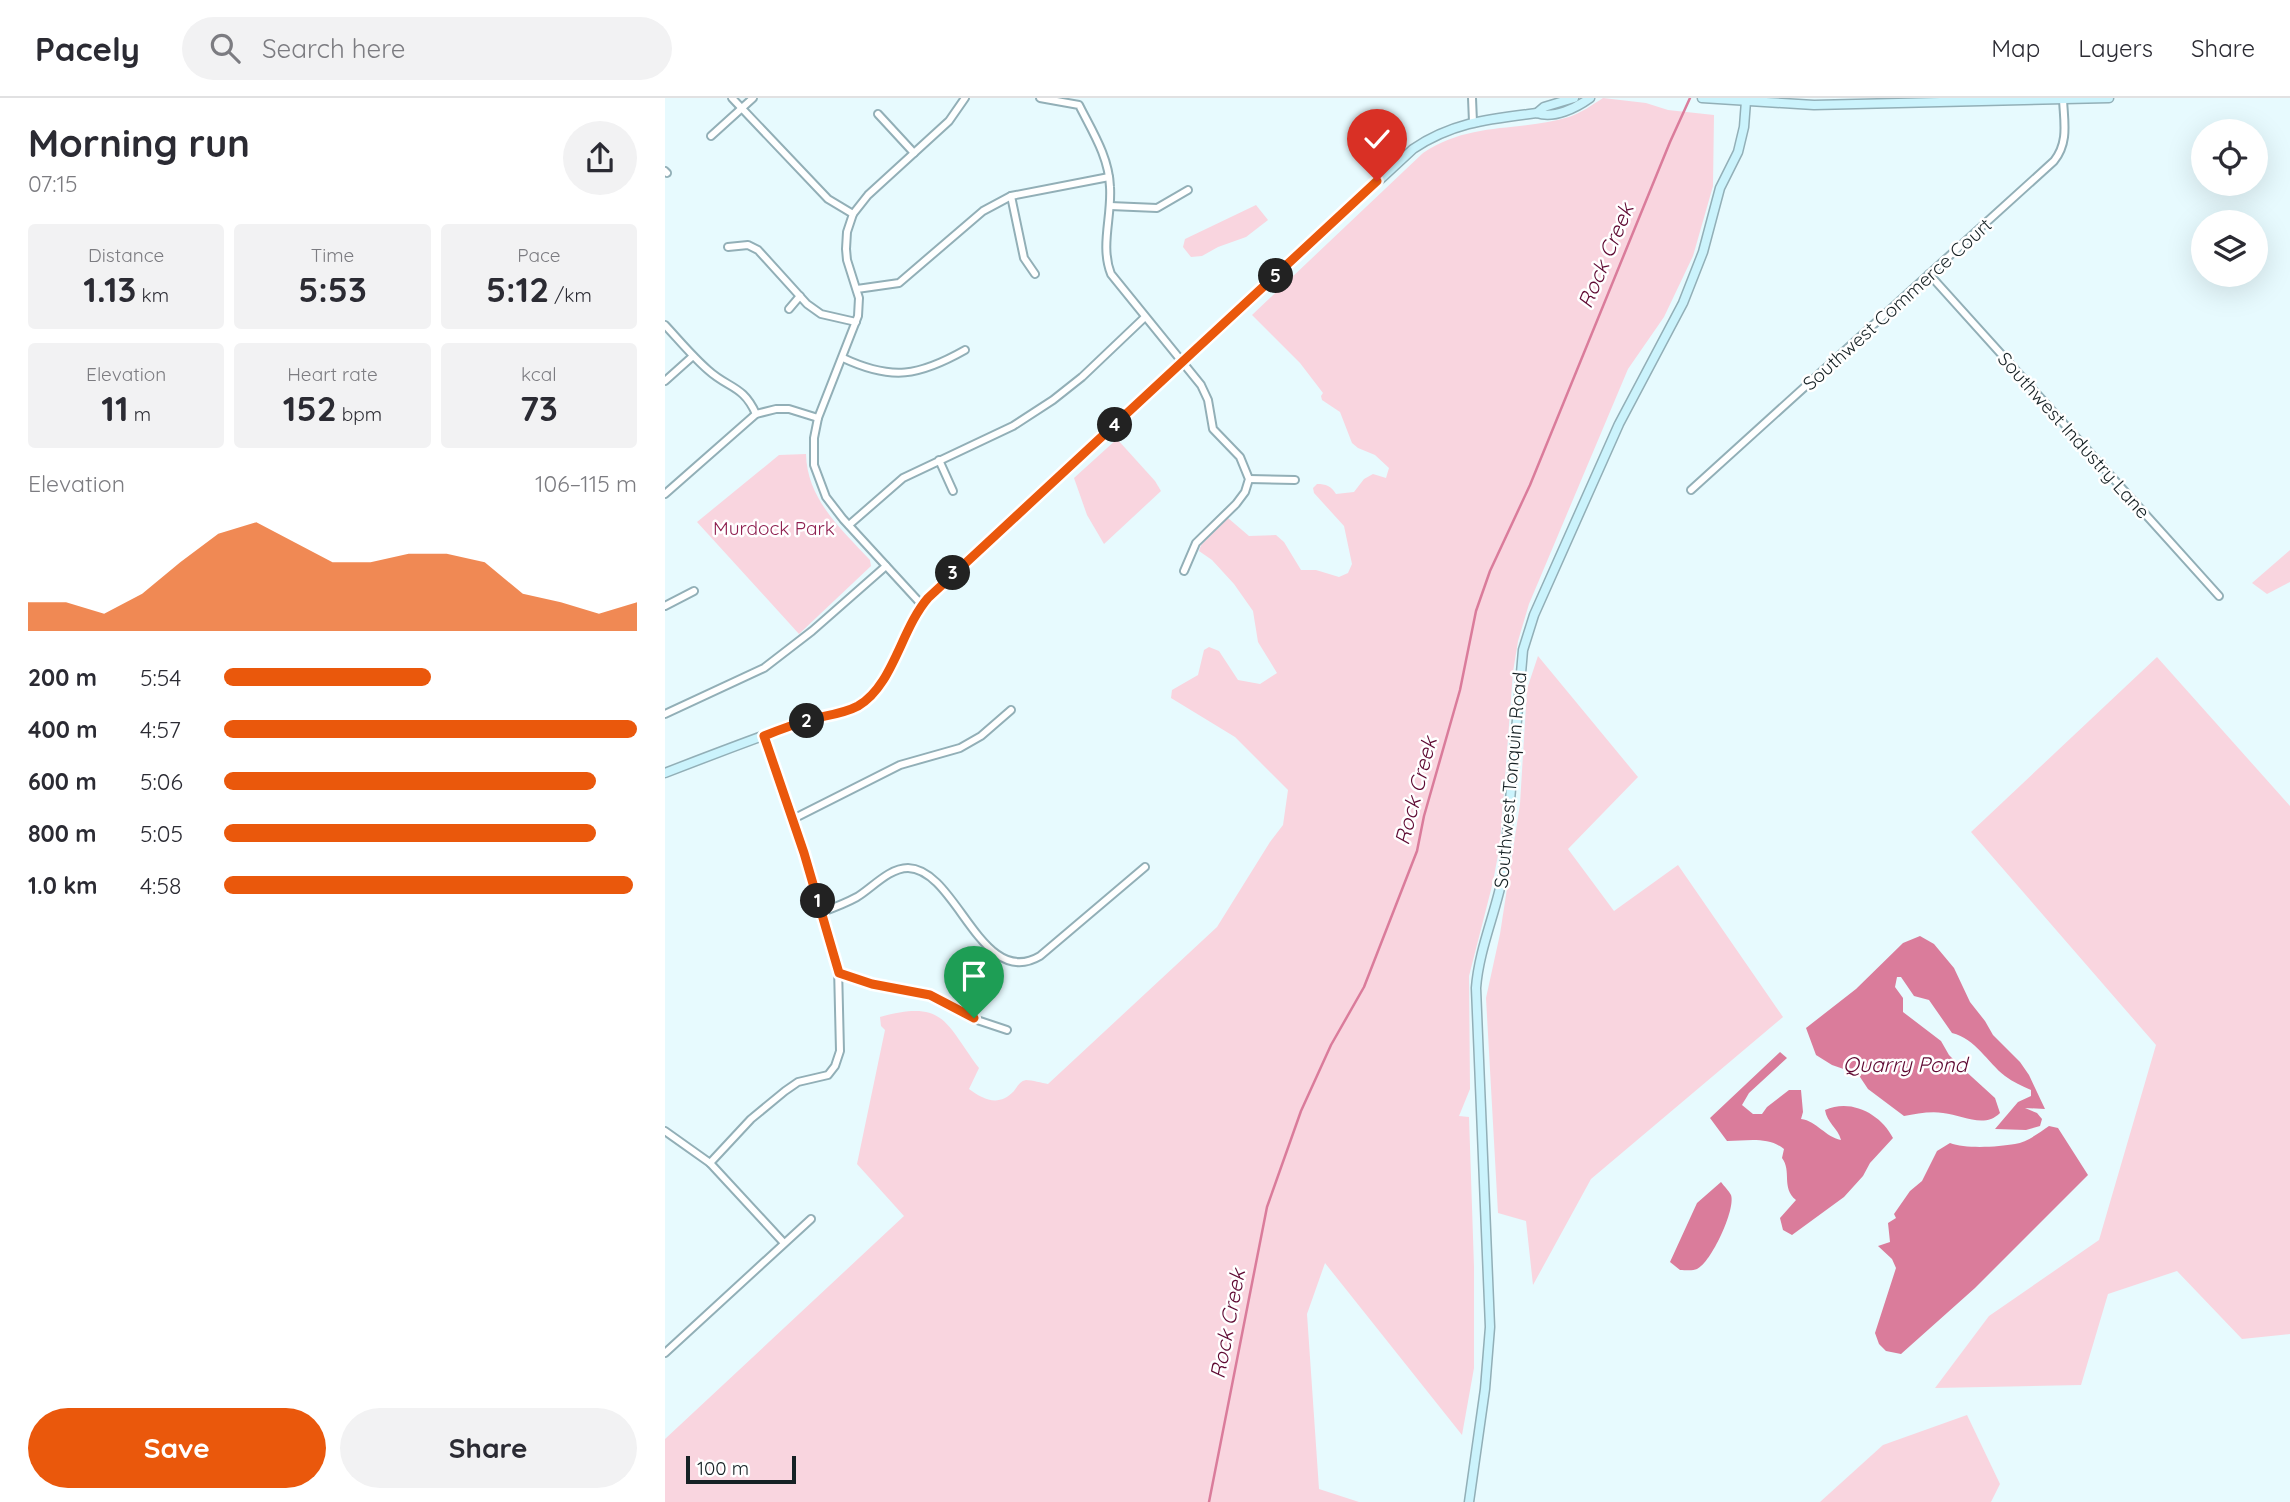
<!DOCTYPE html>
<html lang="en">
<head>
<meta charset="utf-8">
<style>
	:root { --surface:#fff; --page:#f2f2f3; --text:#2b2b33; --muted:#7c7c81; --line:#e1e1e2; --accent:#ea580c }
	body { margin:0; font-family:Quicksand,sans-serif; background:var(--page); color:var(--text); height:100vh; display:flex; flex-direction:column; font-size:26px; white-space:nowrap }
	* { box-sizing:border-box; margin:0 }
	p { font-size:23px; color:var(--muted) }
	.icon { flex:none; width:38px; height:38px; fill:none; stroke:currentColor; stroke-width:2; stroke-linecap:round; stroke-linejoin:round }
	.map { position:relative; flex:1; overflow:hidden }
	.drawer { display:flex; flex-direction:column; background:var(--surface); width:665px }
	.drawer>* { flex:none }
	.buttons { position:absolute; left:1526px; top:21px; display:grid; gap:14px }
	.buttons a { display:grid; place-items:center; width:77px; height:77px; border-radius:50%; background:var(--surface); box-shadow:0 7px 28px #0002; font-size:35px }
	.scale { position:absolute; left:21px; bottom:18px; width:110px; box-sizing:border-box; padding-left:7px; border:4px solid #162124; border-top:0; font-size:19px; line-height:24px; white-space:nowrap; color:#162124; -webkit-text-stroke:5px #fff; paint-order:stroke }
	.pin { position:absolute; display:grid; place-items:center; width:60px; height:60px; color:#fff; margin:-72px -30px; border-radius:50% 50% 50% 0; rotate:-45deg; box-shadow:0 0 7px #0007 }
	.pin .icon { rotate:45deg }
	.km { position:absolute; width:35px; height:35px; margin:-18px; border-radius:50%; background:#222; color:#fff; font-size:19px; line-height:35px; text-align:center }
	.round { display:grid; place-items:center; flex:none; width:74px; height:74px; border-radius:37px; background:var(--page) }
	.overview { display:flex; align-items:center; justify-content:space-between; height:119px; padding:0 28px }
	h1 { font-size:38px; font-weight:700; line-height:52px }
	.stats { display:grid; grid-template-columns:repeat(3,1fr); gap:10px; height:119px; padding:7px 28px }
	.stats div { display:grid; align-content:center; border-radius:7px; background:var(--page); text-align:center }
	.stats b { font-size:35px; font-weight:700 }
	.stats small { font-size:19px; font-weight:400 }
	.stats p { font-size:19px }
	.chart { height:196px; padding:14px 28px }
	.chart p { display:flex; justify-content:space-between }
	.chart svg { width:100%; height:126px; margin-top:7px; fill:var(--accent); opacity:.7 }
	.button { display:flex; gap:14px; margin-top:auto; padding:14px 28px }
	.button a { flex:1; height:80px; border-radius:42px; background:var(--accent); color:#fff; font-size:28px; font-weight:700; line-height:80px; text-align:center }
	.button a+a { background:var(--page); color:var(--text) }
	ul { padding:0 28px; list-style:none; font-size:23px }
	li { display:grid; grid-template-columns:112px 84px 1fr; align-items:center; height:52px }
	li i { height:18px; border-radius:9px; background:var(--accent) }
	header { display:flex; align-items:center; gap:42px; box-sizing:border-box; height:98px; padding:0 35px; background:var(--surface); border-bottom:2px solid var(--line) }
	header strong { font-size:33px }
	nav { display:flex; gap:38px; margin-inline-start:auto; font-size:24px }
	.search { width:490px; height:63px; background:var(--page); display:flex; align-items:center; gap:18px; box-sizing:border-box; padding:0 24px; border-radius:38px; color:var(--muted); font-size:26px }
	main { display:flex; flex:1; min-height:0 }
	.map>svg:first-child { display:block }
</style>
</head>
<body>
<header>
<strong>Pacely</strong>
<div class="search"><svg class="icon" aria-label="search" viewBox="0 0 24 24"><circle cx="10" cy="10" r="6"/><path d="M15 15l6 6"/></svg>Search here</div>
<nav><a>Map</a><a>Layers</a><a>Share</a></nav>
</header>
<main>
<section class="drawer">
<div class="overview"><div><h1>Morning run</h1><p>07:15</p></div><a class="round"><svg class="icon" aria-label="share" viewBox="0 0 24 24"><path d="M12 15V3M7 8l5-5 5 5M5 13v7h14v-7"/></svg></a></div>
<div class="stats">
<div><p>Distance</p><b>1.13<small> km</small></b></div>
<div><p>Time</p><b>5:53</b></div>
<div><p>Pace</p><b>5:12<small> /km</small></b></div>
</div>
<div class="stats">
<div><p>Elevation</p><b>11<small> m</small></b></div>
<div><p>Heart rate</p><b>152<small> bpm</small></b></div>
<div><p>kcal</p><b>73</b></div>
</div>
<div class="chart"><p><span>Elevation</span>106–115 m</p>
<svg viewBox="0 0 160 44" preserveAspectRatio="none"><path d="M0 44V34L10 34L20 38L30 31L40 20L50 10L60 6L70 13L80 20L90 20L100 17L110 17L120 20L130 31L140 34L150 38L160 34V44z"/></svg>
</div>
<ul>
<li><b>200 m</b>5:54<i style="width:50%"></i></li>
<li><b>400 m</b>4:57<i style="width:100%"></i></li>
<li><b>600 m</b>5:06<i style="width:90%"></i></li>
<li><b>800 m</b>5:05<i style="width:90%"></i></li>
<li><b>1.0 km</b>4:58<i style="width:99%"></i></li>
</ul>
<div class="button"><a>Save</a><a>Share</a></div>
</section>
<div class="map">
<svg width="1625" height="1404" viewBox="0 0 1625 1404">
	<rect width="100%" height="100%" fill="#e7fafe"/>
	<g fill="#f9d5df">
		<path d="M938 0 981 5 1003 12 1049 17 1048 88 1028 158 999 219 963 271 864 506 853 543 848 574 835 746 828 784 804 878 805 991 794 1018 804 1019 809 1169V1270L797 1337 660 1165 642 1216 654 1391 694 1404H0V1341L239 1118 192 1066 220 932 216 928 215 919C280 901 280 925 314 970L304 991C319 1002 334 1009 349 993 352 989 355 983 361 982 367 982 377 985 383 986L552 829 605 744 618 727 623 692 570 639 506 600 507 592 533 577 539 552 544 549 554 553 573 582 595 586 612 575 593 544 588 513 569 486 547 462 534 453 536 447 563 420 584 438 611 437 619 444 636 472H651L674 479 683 475 687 466 679 428 649 395 648 390 652 386C661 386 666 388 671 396L689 394 699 381 708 376 721 380 724 370 710 357 693 350 687 345 675 314 657 302 656 298 658 295 635 265 587 217 758 55C805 23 854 34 904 19 916 15 927 7 938 0Z"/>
		<polygon points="591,107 603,122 581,139 553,149 537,158 526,159 518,149 520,141"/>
		<polygon points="452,341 490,383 496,393 439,446 422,417 409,380"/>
		<path d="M141 356C142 401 176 431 205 462L206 468 134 536 32 424 114 357Z"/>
		<polygon points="1625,452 1625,484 1602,496 1587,485"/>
		<polygon points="873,558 973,679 903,751 949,813 1013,767 1118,919 926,1081 868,1187 861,1123 833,1115 821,900 835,836 855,706 862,591"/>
		<polygon points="1492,559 1625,708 1625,1236 1577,1241 1512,1173 1443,1196 1416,1287 1270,1290 1324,1218 1434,1142 1491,947 1306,734"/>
		<polygon points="1302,1317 1335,1386 1326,1404 1155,1404 1218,1347"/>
	</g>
	<g fill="#da7c9b">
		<path d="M1255 838 1269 846 1289 870 1305 904 1320 923 1328 937 1355 964 1364 977 1380 1011 1360 1010 1372 1015 1377 1021 1375 1028 1361 1032 1330 1031 1353 1004 1366 998V992C1357 988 1348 984 1340 978 1322 964 1311 941 1287 935L1264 902 1249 898 1236 879H1232L1230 889 1238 900V914L1276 943 1284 957 1296 969 1330 1000 1335 1015C1319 1031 1298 1017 1278 1015 1265 1013 1251 1016 1239 1018L1203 991 1193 976 1167 967 1151 957 1141 930 1191 891 1238 845Z"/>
		<path d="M1115 954 1122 960 1084 995 1077 1007 1088 1016H1097L1102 1009 1124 992H1136L1138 1014 1136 1021C1152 1023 1160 1039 1176 1042 1173 1030 1162 1025 1160 1012 1186 1000 1216 1016 1228 1040L1205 1065 1198 1078 1179 1099 1127 1137 1118 1132 1115 1120 1131 1102C1116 1090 1127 1073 1117 1060L1119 1051C1103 1038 1081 1043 1062 1043L1045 1020Z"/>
		<path d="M1384 1028 1393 1030 1423 1077 1310 1190 1236 1256 1221 1253 1214 1246 1210 1235 1231 1170 1227 1161 1213 1148 1225 1144 1223 1125 1231 1120 1229 1116 1245 1093 1257 1083 1272 1053 1285 1045C1300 1051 1333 1049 1350 1046 1362 1044 1374 1035 1384 1028Z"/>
		<path d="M1056 1084C1059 1088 1064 1093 1066 1097 1071 1111 1046 1165 1032 1171 1028 1173 1020 1172 1015 1172L1005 1164 1032 1105Z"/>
	</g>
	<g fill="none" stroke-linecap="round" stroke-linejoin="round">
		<polyline stroke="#da7c9b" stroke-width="2.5" points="544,1404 602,1109 636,1013 666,947 699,889 752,753 759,718 795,592 811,513 825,473 865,387 1005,44 1025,0"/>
		<defs>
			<g id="minor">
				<polyline points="67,0 163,101 188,116"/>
				<path d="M375 0 414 7C427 33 444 59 445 89 447 119 435 148 446 176L536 287 543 302 548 331 575 359 584 381 580 394 571 406 531 445 519 473"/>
				<polyline points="807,0 808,24"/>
				<polyline points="213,16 249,55"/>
				<polyline points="46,38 88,0"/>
				<polyline points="0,73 2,75"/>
				<polyline points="346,98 359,160 370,176"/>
				<polyline points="445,108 492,110 523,92"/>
				<polyline points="63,149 83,147 93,152 142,206 156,216 191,224"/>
				<polyline points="1264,176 1554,498"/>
				<polyline points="192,191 234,185 318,113 346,98 444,79"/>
				<polyline points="124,211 135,198"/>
				<path d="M0 227C14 242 27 258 43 272 64 291 78 287 91 316"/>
				<path d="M178 260C227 283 254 278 300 252"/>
				<polyline points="0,283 28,258"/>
				<polyline points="274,362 288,393"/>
				<polyline points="584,381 630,382"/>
				<path d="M1026 392 1389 63C1404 44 1399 24 1398 1"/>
				<polyline points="0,396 91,316 111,311 124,311 153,320"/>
				<polyline points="184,427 238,380 348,328 388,302 417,279 479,220"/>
				<polyline points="257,507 178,421 161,399 149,367 149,340 153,320 193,218 194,200 182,162 181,151 182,134 188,116 203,97 284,23 300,0"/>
				<polyline points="0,508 29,493"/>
				<polyline points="0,616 99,570 147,533 221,468"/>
				<polyline points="128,721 235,667 295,650 316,638 346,612"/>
				<path d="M157 814C168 810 181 805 192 799 207 790 224 770 243 770 292 771 316 893 375 858L480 769"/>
				<polyline points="174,875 207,886 265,897 309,921 342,932"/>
				<polyline points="0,1033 45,1065 119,1145"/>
				<polyline points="45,1065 86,1021 120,993 133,984 163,977 170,968 175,953 173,869 139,755 99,638"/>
				<polyline points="0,1255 146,1121"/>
			</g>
			<g id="secondary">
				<polyline points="1037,0 1149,7 1444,0"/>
				<polyline points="872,15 879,9 909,0"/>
				<path d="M0 675C41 659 81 644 122 629 151 618 189 619 210 593 234 566 239 527 263 500L748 51C788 24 825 21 872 15 889 21 911 10 925 0"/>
				<path d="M804 1404 820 1291 825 1229 811 890C814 850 832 812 839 772L858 552 869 517 954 326 1018 205 1038 154 1055 90 1073 54 1079 29 1081 3"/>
			</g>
		</defs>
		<use href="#minor" stroke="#92afb7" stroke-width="10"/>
		<use href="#secondary" stroke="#92afb7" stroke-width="11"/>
		<use href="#minor" stroke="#fff" stroke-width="6"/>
		<use href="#secondary" stroke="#cbf3fc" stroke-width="8"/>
	</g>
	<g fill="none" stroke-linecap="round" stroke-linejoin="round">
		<defs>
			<path id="route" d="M309 920 265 897 207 886 174 875 139 755 99 638C116 631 133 625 151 620 165 617 180 615 193 608 228 588 236 531 263 500L712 83"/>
		</defs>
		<use href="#route" stroke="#fff" stroke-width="14"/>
		<use href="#route" stroke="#ea580c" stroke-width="9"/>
	</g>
	<g text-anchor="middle" stroke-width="5" stroke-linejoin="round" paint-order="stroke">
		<g font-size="19" fill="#162124" stroke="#fff">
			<text transform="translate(1232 206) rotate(-42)" y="7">Southwest Commerce Court</text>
			<text transform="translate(1409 337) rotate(48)" y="7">Southwest Industry Lane</text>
			<text transform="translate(845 682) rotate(-85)" y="7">Southwest Tonquin Road</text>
		</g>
		<g font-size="19" fill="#8f2050" stroke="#fff">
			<text x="109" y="437">Murdock Park</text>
		</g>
		<g font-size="21" font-style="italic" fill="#5e0831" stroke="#fff">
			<text transform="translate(941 158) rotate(-67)" y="7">Rock Creek</text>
			<text transform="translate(751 693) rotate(-75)" y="7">Rock Creek</text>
			<text x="1240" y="974">Quarry Pond</text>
			<text transform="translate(563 1226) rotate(-79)" y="7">Rock Creek</text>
		</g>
	</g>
</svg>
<div class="buttons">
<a><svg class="icon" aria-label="locate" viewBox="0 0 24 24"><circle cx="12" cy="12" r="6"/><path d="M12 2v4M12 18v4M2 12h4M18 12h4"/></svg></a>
<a><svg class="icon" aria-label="layers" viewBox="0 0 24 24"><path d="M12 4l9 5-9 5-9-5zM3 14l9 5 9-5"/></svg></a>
</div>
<div class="scale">100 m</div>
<div class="pin" style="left:309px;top:920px;background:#1e9e55"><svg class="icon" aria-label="arrive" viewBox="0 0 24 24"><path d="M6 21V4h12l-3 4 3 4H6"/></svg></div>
<div class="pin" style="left:712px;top:83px;background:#d93025"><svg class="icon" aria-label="check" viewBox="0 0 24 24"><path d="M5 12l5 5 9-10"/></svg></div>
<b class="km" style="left:153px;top:803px">1</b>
<b class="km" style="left:142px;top:623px">2</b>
<b class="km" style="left:288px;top:475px">3</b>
<b class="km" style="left:450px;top:327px">4</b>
<b class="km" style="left:611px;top:178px">5</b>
</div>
</main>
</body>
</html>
